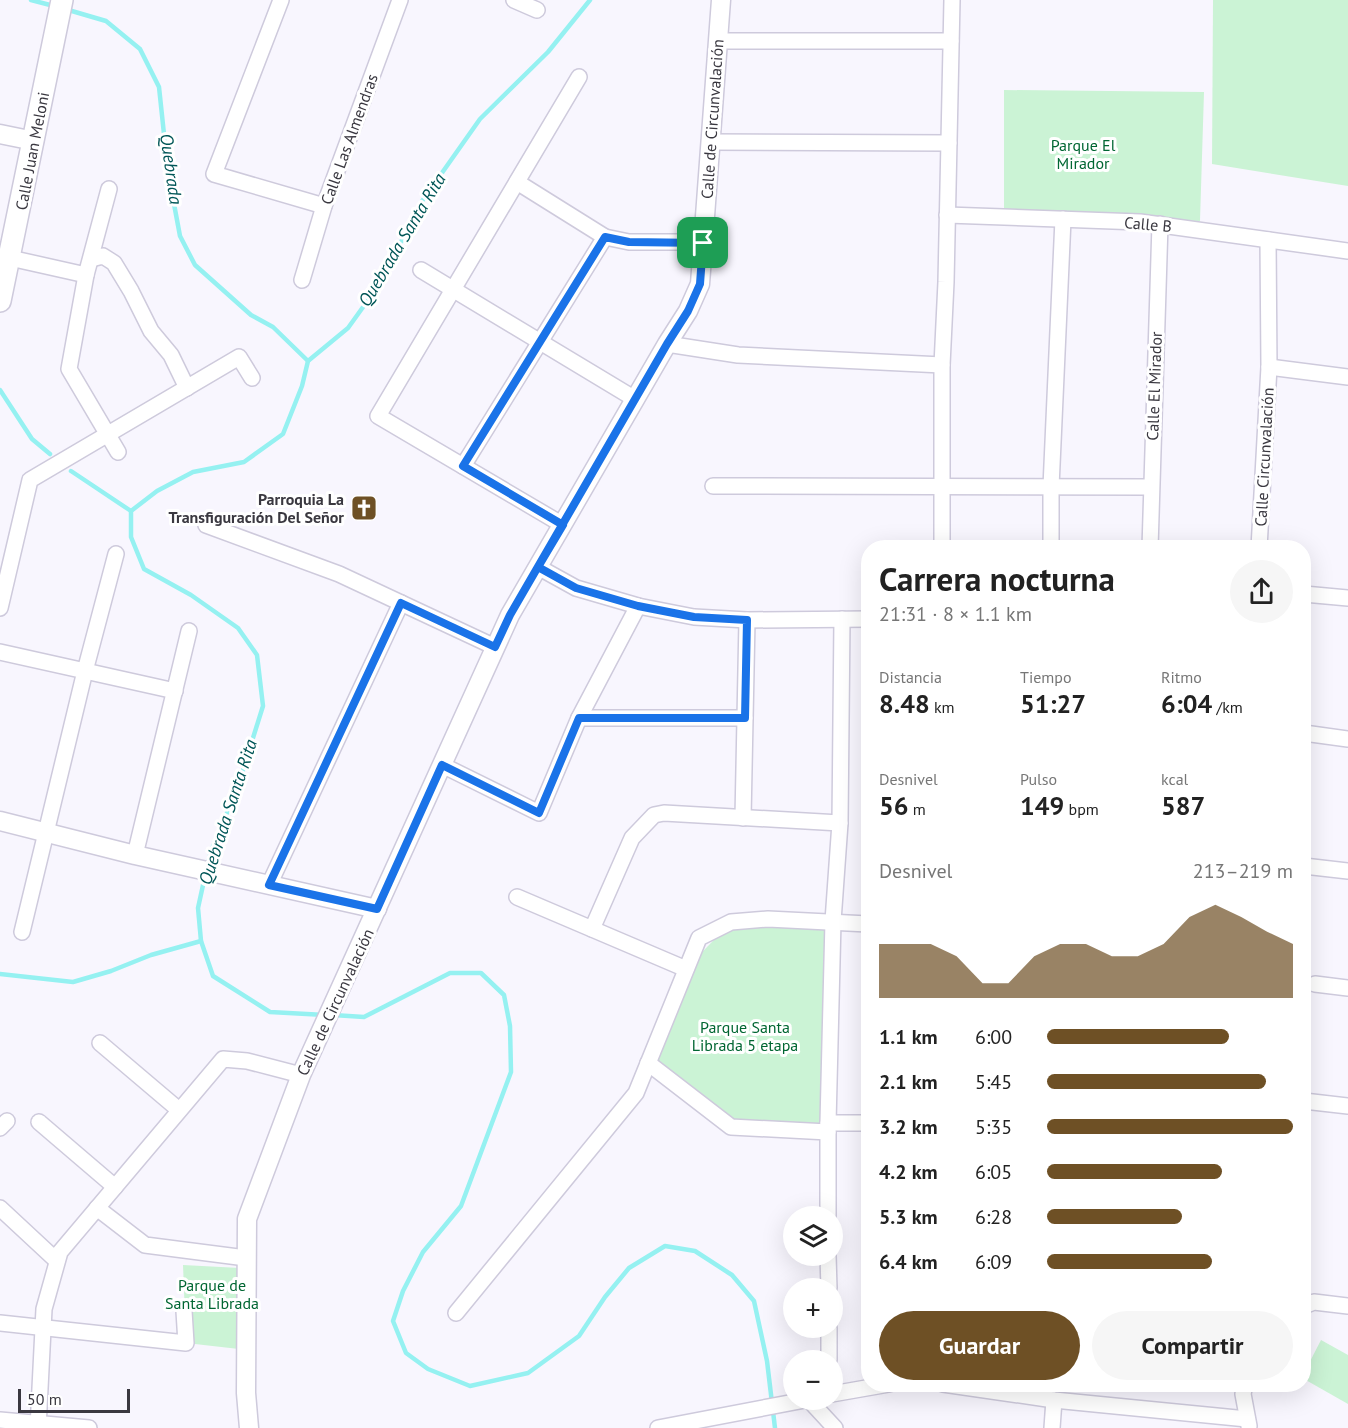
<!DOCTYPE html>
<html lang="es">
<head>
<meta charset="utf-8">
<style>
	:root { --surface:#fff; --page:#f6f6f6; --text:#222; --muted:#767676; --accent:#6e5025 }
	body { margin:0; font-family:"PT Sans",sans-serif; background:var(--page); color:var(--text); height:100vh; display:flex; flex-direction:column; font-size:22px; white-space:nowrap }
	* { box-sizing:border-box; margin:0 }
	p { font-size:20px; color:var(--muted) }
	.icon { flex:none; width:33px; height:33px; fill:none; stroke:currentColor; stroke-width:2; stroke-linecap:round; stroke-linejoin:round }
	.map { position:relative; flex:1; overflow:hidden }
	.details { position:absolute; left:861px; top:540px; width:450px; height:852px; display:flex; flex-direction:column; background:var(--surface); border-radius:24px; box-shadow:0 6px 24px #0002 }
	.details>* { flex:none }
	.fabs { position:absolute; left:783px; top:1206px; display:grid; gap:12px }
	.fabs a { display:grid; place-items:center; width:60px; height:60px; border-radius:50%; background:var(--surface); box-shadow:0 6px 24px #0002; font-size:30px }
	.scale { position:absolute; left:18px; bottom:15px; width:112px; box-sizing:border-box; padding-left:6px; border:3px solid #3a3840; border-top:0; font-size:16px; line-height:21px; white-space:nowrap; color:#3a3840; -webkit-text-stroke:4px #fff; paint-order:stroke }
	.pin { position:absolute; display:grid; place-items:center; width:51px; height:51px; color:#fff; margin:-26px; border-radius:12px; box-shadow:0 3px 9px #0006 }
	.round { display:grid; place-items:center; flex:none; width:63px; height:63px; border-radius:32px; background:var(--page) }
	.head { display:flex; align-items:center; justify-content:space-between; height:102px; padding:0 18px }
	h1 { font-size:33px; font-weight:700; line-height:45px }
	.stats { display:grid; grid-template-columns:repeat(3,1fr); gap:9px; height:102px; padding:6px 18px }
	.stats div { display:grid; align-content:center }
	.stats b { font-size:26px; font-weight:700 }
	.stats small { font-size:16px; font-weight:400 }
	.stats p { font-size:16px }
	.chart { height:168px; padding:12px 18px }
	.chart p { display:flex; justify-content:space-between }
	.chart svg { width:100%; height:108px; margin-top:6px; fill:var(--accent); opacity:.7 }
	.action { display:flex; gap:12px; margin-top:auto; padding:12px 18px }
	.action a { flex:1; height:69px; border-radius:36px; background:var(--accent); color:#fff; font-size:24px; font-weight:700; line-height:69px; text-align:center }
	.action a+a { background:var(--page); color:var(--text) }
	ul { padding:0 18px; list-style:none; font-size:20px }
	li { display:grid; grid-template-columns:96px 72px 1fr; align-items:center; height:45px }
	li i { height:15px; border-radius:8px; background:var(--accent) }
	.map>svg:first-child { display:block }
</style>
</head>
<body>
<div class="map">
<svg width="1348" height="1428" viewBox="0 0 1348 1428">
	<rect width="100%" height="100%" fill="#f8f6fe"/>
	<g fill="#cbf3d5">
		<polygon points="1213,0 1348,0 1348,186 1212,164"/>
		<polygon points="1004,90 1204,92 1200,221 1004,217"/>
		<polygon points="731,922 824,930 828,1123 731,1127 648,1063 686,969"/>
		<polygon points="183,1265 240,1268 239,1349 186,1343"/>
		<polygon points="1321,1340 1348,1355 1348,1404 1304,1379 1304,1373"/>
	</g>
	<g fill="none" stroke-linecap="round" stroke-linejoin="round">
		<g stroke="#95f1f1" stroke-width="4.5">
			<polyline points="31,0 54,6"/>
			<polyline points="65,9 106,21 140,49 159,87 168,172 180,236 195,265 251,315 273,327 308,361"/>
			<polyline points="0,390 32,439 50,454"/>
			<polyline points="71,471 131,511"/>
			<polyline points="207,868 211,851 237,789 263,706 257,655 238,628 191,595 144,569 131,537 131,511 157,491 193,472 244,462 283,434 302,386 308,361 348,328 381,282 420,204 480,119 548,52 590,0"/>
			<polyline points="205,876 198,908 201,941 213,976 270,1012 325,1015"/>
			<polyline points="0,974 73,982 111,971 151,955 201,941"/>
			<polyline points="333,1015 364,1017 450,973 481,973 504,995 510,1026 511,1072 461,1206 423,1252 403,1291 393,1321 406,1353 428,1369 470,1386 528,1373 579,1336 605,1297 629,1268 665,1246 695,1251 732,1275 754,1301 767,1361 775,1428"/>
		</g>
		<defs>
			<g id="minor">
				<polyline points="281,0 214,174 324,206"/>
				<polyline points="514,0 537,10"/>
				<polyline points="718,41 951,41"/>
				<polyline points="711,142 949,143"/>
				<polyline points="517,182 605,237 629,242 703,242"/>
				<polyline points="109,189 86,275 69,369 118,452"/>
				<polyline points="947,215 1140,222 1348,251"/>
				<polyline points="10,258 86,275"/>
				<polyline points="91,259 103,256 114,263 131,291 151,331 171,355 187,388"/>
				<polyline points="421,270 635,399"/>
				<polyline points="302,280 324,206 400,0"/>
				<polyline points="667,344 738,355 942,365"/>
				<polyline points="1269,367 1348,377"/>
				<polyline points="463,466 605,237"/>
				<polyline points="713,486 1150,487"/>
				<polyline points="206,525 339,574 495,647"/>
				<polyline points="563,525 378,416 579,77"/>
				<polyline points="942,548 942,365 946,282 952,0"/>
				<polyline points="1051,548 1051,487 1063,219"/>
				<polyline points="1150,548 1160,224"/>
				<polyline points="1259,548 1269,367 1268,240"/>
				<polyline points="538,567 576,588 638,606 694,617 747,620 868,619"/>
				<polyline points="1304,594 1348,598"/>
				<polyline points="0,608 30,480 239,357 252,378"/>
				<polyline points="0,652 175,691"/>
				<polyline points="579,718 745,718"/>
				<polyline points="1304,733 1348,739"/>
				<polyline points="442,765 539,813 579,718 638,606"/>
				<polyline points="743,818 747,620"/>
				<polyline points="135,855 189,631"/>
				<polyline points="1304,866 1348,871"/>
				<polyline points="269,885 401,603"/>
				<polyline points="517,897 686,969"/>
				<polyline points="592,929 632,838 654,815 664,813 840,823"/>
				<polyline points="22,932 85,671 116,554"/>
				<polyline points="1315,984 1348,988"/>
				<polyline points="100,1043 179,1110"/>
				<polyline points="648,1063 731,1127 828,1132"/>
				<polyline points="1304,1101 1348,1106"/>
				<polyline points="39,1122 115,1187"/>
				<polyline points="828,1123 868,1123"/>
				<polyline points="0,1128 7,1121"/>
				<polyline points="0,1208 57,1261"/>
				<polyline points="97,1208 145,1245 246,1258"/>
				<polyline points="828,1216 828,1123 833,921 840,823 842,619"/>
				<polyline points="828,1256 829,1288"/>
				<polyline points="1304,1306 1314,1302 1348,1306"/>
				<polyline points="456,1313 636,1093 699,938 731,922 768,919 868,924"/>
				<polyline points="0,1323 186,1343 184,1311"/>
				<polyline points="829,1328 829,1360"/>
				<polyline points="943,1384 1054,1400 1247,1419"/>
				<polyline points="1245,1384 1243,1394 1249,1426"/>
				<polyline points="832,1394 889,1384"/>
				<polyline points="809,1400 835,1428"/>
				<polyline points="0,1420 89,1428"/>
				<polyline points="38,1428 44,1309 60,1252 223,1059 247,1061 301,1075"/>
				<polyline points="658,1428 805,1400"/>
				<polyline points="1052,1428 1054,1400"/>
			</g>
			<g id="tertiary">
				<polyline points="0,134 34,141"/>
				<polyline points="0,821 135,855 377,909"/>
				<polyline points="249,1428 246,1393 247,1219 301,1075 510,615 667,344 688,311 700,284 721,0"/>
			</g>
			<polyline id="secondary" points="0,301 62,0"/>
		</defs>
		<use href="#minor" stroke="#cecadc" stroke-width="18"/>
		<use href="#tertiary" stroke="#cecadc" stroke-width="21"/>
		<use href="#secondary" stroke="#cecadc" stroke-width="24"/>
		<use href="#minor" stroke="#fff" stroke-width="15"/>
		<use href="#tertiary" stroke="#fff" stroke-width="18"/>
		<use href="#secondary" stroke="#fff" stroke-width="21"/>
	</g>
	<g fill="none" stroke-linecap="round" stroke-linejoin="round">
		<defs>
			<polyline id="route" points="703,243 700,284 688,311 667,344 510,615 495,647 401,603 269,885 377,909 442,765 539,813 579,718 745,718 747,620 694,617 638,606 576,588 538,567 563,525 463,466 605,237 629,242 703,243"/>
		</defs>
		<use href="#route" stroke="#fff" stroke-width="12"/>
		<use href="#route" stroke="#1a73e8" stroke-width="8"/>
	</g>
	<defs>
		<symbol id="church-square" viewBox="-11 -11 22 22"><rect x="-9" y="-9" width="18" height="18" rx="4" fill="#6e5025" stroke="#fff"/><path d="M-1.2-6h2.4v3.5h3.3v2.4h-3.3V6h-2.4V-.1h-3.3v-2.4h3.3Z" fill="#fff"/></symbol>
	</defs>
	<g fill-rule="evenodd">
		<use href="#church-square" x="349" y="493" width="30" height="30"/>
	</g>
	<g text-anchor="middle" stroke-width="6" stroke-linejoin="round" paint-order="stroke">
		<g font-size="16" fill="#3a3840" stroke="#fff">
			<text transform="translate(712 119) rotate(-86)" y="6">Calle de Circunvalación</text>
			<text transform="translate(349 139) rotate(-70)" y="6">Calle Las Almendras</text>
			<text transform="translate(32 151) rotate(-79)" y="6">Calle Juan Meloni</text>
			<text transform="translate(1148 224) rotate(5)" y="6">Calle B</text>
			<text transform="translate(1154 386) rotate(-88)" y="6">Calle El Mirador</text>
			<text transform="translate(1264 457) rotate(-87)" y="6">Calle Circunvalación</text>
			<text transform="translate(335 1002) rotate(-65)" y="6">Calle de Circunvalación</text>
		</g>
		<g font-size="16" fill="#006632" stroke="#fff">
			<text x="1083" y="151">Parque El<tspan x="1083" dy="18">Mirador</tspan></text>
			<text x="745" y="1033">Parque Santa<tspan x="745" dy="18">Librada 5 etapa</tspan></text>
			<text x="212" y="1291">Parque de<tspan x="212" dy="18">Santa Librada</tspan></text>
		</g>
		<g font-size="16" font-weight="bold" fill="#3a3840" stroke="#fff" text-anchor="end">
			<text x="344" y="505">Parroquia La<tspan x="344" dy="18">Transfiguración Del Señor</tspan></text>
		</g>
		<g font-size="18" font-style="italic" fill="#005657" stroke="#fff">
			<text transform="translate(171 169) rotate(82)" y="6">Quebrada</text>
			<text transform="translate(402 240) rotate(-59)" y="6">Quebrada Santa Rita</text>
			<text transform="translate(228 812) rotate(-72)" y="6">Quebrada Santa Rita</text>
		</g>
	</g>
</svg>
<div class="fabs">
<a><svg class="icon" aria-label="layers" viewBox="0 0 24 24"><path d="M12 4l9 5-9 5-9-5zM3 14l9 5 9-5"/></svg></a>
<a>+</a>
<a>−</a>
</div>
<div class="scale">50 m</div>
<div class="pin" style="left:703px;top:243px;background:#1e9e55"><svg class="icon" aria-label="arrive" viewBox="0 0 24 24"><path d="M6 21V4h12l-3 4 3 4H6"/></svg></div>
<section class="details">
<div class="head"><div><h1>Carrera nocturna</h1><p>21:31 · 8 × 1.1 km</p></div><a class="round"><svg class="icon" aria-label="share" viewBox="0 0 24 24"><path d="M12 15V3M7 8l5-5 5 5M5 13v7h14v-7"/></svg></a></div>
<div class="stats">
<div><p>Distancia</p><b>8.48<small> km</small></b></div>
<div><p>Tiempo</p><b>51:27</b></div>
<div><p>Ritmo</p><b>6:04<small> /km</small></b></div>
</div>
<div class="stats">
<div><p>Desnivel</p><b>56<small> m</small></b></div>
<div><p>Pulso</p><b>149<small> bpm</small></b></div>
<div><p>kcal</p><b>587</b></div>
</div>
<div class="chart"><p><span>Desnivel</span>213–219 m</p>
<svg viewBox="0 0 160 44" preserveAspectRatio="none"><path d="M0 44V22L10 22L20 22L30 27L40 38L50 38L60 27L70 22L80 22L90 27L100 27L110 22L120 11L130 6L140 11L150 17L160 22V44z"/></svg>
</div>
<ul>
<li><b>1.1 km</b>6:00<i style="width:74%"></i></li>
<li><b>2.1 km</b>5:45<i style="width:89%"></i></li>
<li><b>3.2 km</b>5:35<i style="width:100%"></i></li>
<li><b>4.2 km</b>6:05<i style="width:71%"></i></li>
<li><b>5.3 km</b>6:28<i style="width:55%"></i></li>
<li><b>6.4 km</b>6:09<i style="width:67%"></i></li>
</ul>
<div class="action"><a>Guardar</a><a>Compartir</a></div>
</section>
</div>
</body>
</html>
